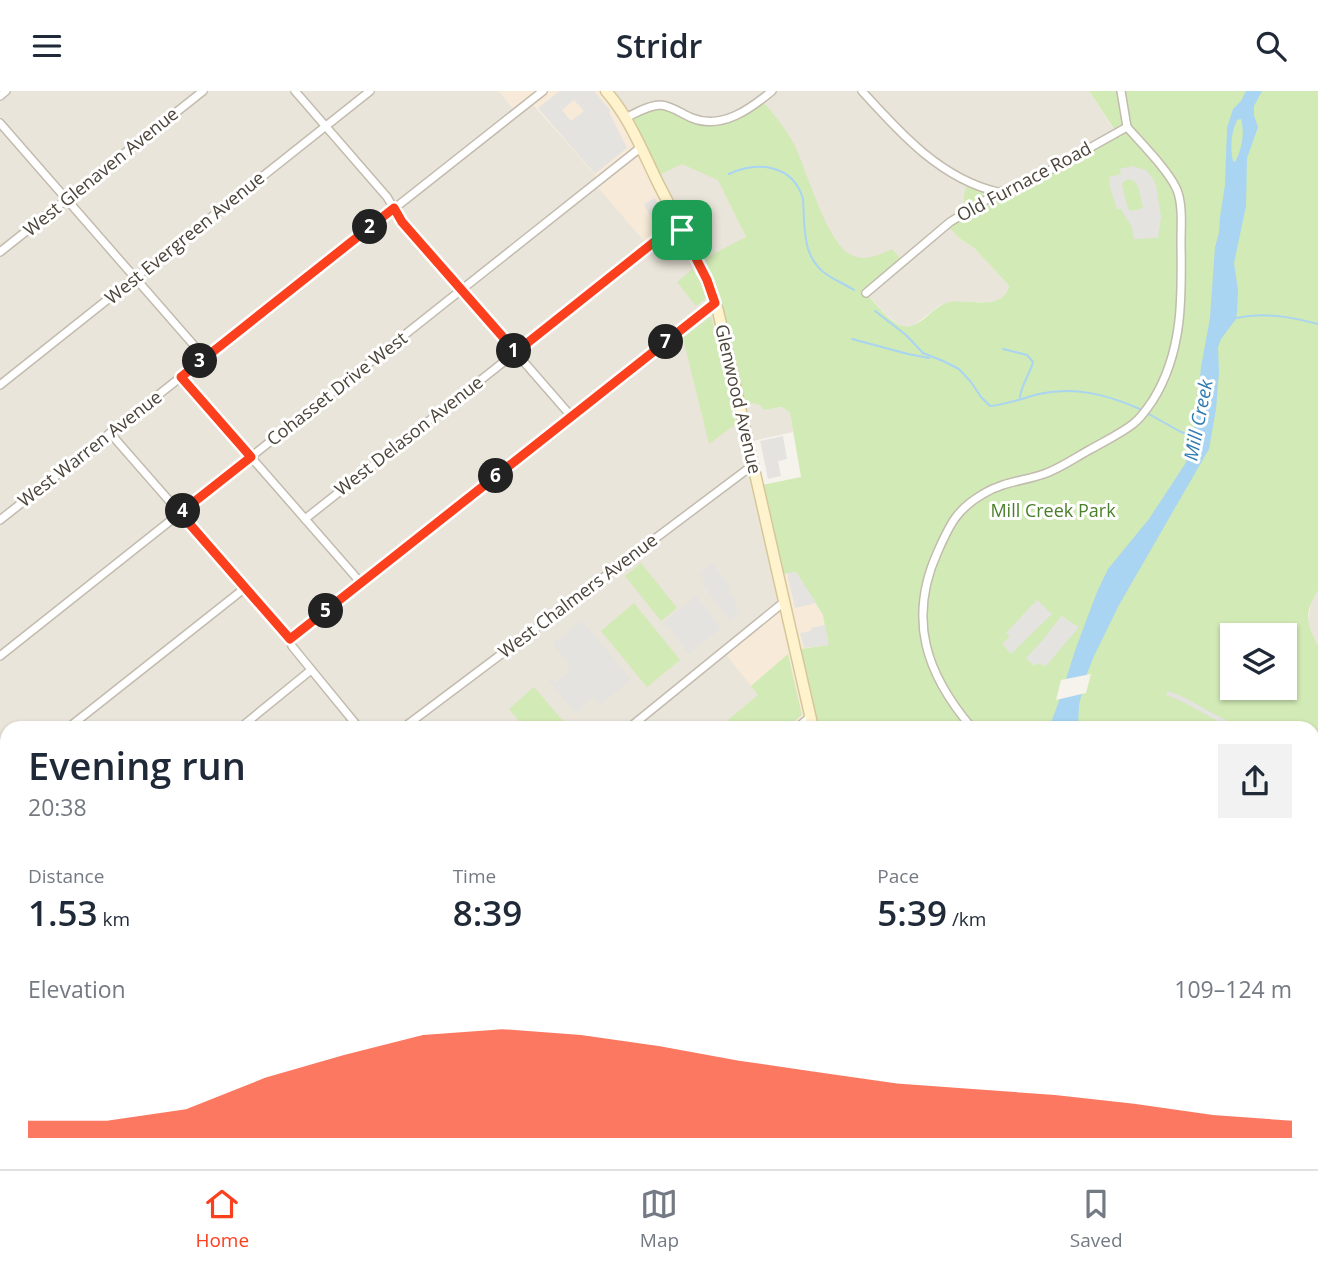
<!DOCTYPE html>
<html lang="en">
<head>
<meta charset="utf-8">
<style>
	:root { --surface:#fff; --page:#f2f2f3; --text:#1f2937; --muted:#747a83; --line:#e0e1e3; --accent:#fc3f1d }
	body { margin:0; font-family:"Open Sans",sans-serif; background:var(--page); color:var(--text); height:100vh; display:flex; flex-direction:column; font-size:26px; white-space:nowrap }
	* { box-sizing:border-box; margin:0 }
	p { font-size:23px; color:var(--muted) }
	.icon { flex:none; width:38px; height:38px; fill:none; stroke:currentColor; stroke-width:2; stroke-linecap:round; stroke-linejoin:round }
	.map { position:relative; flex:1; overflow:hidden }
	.details { position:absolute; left:0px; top:630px; width:1320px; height:448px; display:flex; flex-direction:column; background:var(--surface); border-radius:21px 21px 0 0; box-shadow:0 2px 5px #0004 }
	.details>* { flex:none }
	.controls { position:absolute; left:1220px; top:532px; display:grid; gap:14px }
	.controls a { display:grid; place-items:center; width:77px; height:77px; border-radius:0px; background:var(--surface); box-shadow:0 2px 5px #0004; font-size:35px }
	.pin { position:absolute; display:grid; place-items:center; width:60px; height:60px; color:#fff; margin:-30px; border-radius:14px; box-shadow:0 4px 10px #0006 }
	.km { position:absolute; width:35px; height:35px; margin:-18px; border-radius:50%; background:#222; color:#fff; font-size:19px; line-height:35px; text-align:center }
	.round { display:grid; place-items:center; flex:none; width:74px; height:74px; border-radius:0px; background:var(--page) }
	.headline { display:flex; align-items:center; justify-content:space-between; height:119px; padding:0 28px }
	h1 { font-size:38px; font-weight:600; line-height:52px }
	.figures { display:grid; grid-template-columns:repeat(3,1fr); gap:10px; height:119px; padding:7px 28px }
	.figures div { display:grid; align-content:center }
	.figures b { font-size:35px; font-weight:600 }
	.figures small { font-size:19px; font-weight:400 }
	.figures p { font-size:19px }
	.chart { height:196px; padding:14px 28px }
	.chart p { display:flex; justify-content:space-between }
	.chart svg { width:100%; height:126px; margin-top:7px; fill:var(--accent); opacity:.7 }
	header { display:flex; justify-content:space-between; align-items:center; height:91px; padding:0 28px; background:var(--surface); font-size:32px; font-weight:600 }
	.menu { display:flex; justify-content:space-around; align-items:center; height:98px; border-top:2px solid var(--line); background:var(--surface); font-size:19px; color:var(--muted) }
	.menu a { display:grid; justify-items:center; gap:4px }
	.menu .selected { color:var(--accent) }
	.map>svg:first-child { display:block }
</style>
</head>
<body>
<header><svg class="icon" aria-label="menu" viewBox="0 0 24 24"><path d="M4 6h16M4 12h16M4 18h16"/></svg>Stridr<svg class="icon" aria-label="search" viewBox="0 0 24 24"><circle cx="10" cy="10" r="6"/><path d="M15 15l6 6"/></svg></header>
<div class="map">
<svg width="1318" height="1078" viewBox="0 0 1318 1078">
	<rect width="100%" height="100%" fill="#f6f3ec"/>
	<g fill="#eae5da">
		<polygon points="0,0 499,0 516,21 530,10 600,89 649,156 606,0 1089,0 1116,42 959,147 974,157 1006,191 1009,196 1007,203 999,209 988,211 950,211 940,214 913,235 905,236 898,233 885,223 866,202 737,127 746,147 707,189 740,315 751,312 761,314 764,319 782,316 790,322 793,341 748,351 784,511 785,637 7,637 7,1071 1040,1071 1038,1078 0,1078"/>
		<polygon points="1318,500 1318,554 1310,540 1308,531 1311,511"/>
		<polygon points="1318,1021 1318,1078 1250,1078 1258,1071 1312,1071 1313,1025"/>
	</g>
	<g fill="#f7ead8">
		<polygon points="499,0 606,0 678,133 649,156 595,93 599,89 531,10 516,21"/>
		<polygon points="796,481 823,524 829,554 813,637 785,637 723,560 784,512 777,484"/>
	</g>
	<g fill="#d2eab5" fill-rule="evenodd">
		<path d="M1089 0H1318V500C1304 520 1306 533 1318 554V1021L1313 1025 1312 637H813L795 559 828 554 823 524 796 481 777 484 757 395 801 386 790 322 782 316 764 319 760 314 751 312 740 315 715 212 698 171 746 146 718 89 682 73 655 86 625 27 654 15 716 31 761 8C773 23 785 36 794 53 807 79 826 151 851 164 865 171 879 164 892 158L903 171 866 202C875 212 890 232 903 235 921 239 932 214 950 211 969 208 1002 220 1009 196L1006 191 974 157 959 147 947 134 967 120C962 109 963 102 969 92L999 101 1020 95 1116 41ZM1232 544H1284V597H1232Z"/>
		<polygon points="693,178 707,206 696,215 677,191"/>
		<polygon points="711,225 736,333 709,353 683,247"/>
		<polygon points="641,472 677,517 661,530 625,485"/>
		<polygon points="634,512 680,569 647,596 601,540"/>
		<polygon points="788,563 802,624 787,637 735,637 728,629 758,604 751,595"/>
		<polygon points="534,596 569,637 525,637 509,618"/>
		<polygon points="964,1071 1022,1071 1028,1078 970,1078"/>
		<polygon points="1032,1071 1258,1071 1250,1078 1038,1078"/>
	</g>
	<g fill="#e5e3e0" fill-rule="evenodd">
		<path d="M560 0H594L610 19 609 21 627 57 595 83 538 17ZM574 9 584 20 571 30 562 19Z"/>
		<path d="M1132 75 1146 79 1152 86 1156 94 1161 126 1158 147 1134 148 1132 137 1121 118H1117L1110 97 1109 86 1121 83 1120 78ZM1128 88 1134 90 1138 95 1143 117 1132 120 1128 118 1122 94 1123 91Z"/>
		<polygon points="655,107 668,130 657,138 644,113"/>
		<polygon points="783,345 787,368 778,370 781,385 768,388 760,350"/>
		<polygon points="712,472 731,498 729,500 737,510 734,513 741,521 730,529 703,494 706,491 699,482"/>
		<polygon points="796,481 816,512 795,517 787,482"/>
		<polygon points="696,505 721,537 689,563 664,531"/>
		<polygon points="1037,509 1052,523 1011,563 1002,553 1010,546 1006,542"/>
		<polygon points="1062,524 1067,529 1079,536 1046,575 1037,572 1034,575 1026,567 1042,550"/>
		<polygon points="581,529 631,588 600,614 593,606 575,622 549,590 552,588 556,592 570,580 566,576 569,573 553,553"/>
		<polygon points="825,534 829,554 804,557 800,542 811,540 811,537"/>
		<polygon points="1168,600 1183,606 1240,637 1231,637 1181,610 1166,604"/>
		<polygon points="39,1071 80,1071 86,1078 31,1078"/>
		<polygon points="117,1071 152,1071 152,1072 145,1078 109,1078"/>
	</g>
	<g fill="#a9d4f2" fill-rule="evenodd">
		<path d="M1246 0H1262L1254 15V25L1258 36 1247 67 1246 115 1234 172 1238 199 1237 221 1236 228 1221 248 1218 256 1219 281 1216 318 1209 358 1119 514 1094 565 1086 585 1079 614 1078 637H1049L1058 613 1076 557 1097 501 1108 478 1149 428 1185 373 1189 364 1196 327 1201 276 1210 227 1215 156 1219 142 1220 126 1225 94 1227 37 1233 18 1241 10ZM1241 28C1245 42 1242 58 1235 71L1233 70C1230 56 1231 42 1237 29Z"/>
		<polygon points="1313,718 1318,719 1318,770 1313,770"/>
		<polygon points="1312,791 1318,791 1318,829 1313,825"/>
	</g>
	<polygon fill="#f6f3ec" points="1091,583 1086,602 1056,609 1061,589"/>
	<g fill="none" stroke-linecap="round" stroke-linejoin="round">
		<g stroke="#a9d4f2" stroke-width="2">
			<path d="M729 83C757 70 793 73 803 108 805 136 801 168 829 185 837 190 846 194 854 199"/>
			<path d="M875 220 906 244 923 262 943 270 959 278 971 291 981 306 990 315C1006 314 1023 307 1039 303 1075 295 1109 304 1142 319"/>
			<path d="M1236 227C1264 221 1291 226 1318 233"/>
			<polyline points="852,248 908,263 929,267"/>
			<path d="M1003 258 1027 264 1033 271C1030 283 1021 294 1020 306"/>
			<polyline points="1147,322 1181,341 1193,345"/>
			<polyline points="1312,978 1318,971"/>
		</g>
		<defs>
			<g id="minor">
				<polyline points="295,0 387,106 402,131 571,325"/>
				<path d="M862 0C900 42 941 88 998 101"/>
				<polyline points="1121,0 1127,36"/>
				<polyline points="0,5 6,0"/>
				<path d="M625 27C636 22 649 14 661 14 672 15 682 23 692 27 722 39 750 18 772 0"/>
				<polyline points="0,32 205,267"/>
				<polyline points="0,161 203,0"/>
				<polyline points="866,202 950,131 999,101 1020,95 1036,87 1127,36"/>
				<polyline points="181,286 361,492"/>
				<polyline points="0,294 370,0"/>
				<polyline points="110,342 290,548 292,555 296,560 359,637"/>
				<polyline points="305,428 678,133"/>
				<polyline points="0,429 543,0"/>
				<polyline points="290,548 715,212"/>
				<polyline points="0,565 640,57"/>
				<polyline points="68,637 245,497"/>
				<polyline points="240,637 311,579"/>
				<polyline points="403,637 753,374"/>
				<polyline points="629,637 784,511"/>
				<polyline points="797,637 810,626"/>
				<path d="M972 637C926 583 907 528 938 460 950 433 957 418 983 403 1002 391 1024 390 1044 383 1061 377 1076 366 1091 358 1105 350 1120 343 1133 333 1142 326 1147 318 1153 309 1183 261 1182 206 1181 152 1181 136 1183 114 1177 99 1169 80 1141 52 1127 36"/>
				<polyline points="0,691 7,686"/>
				<polyline points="0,832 7,826"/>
				<polyline points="1312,875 1318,878"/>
				<polyline points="0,923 7,916"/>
				<polyline points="0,1040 7,1034"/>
				<polyline points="475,1071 482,1078"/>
				<polyline points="720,1071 726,1078"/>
				<polyline points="100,1078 108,1071"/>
				<polyline points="251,1078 259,1071"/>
				<polyline points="408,1078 416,1071"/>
				<polyline points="579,1078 586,1071"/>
				<polyline points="733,1078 741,1071"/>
				<polyline points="902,1078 910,1071"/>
				<polyline points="1068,1078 1076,1071"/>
			</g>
			<g id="tertiary">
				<polyline points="0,886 7,894"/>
				<polyline points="161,1071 167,1078"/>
			</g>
			<g id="secondary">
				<path d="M606 0C630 27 643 62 659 94 680 135 703 176 718 220L813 637"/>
				<polyline points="1032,1071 1038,1078"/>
			</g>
		</defs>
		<use href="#minor" stroke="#c2bbae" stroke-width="10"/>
		<use href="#tertiary" stroke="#c2bbae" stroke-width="12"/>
		<use href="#secondary" stroke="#d6c79b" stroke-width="13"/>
		<use href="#minor" stroke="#fff" stroke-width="7"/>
		<use href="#tertiary" stroke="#fff" stroke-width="9"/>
		<use href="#secondary" stroke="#fff3cd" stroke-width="10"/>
	</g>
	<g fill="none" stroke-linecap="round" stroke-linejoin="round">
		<defs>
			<polygon id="route" points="394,117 402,131 516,261 678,132 707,189 715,212 290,548 180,422 251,366 181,286"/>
		</defs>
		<use href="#route" stroke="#fff" stroke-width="14"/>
		<use href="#route" stroke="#fc3f1d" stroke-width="9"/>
	</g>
	<g text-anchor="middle" stroke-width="6" stroke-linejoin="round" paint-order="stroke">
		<g font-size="18" fill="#4b4439" stroke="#fff">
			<text transform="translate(101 81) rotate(-39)" y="6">West Glenaven Avenue</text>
			<text transform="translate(1024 91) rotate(-28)" y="6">Old Furnace Road</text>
			<text transform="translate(185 147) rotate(-39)" y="6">West Evergreen Avenue</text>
			<text transform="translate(337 298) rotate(-38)" y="6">Cohasset Drive West</text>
			<text transform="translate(738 308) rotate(77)" y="6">Glenwood Avenue</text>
			<text transform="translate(409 345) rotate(-38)" y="6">West Delason Avenue</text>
			<text transform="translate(90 358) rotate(-38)" y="6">West Warren Avenue</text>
			<text transform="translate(578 505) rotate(-37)" y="6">West Chalmers Avenue</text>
		</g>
		<g font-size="18" fill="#4a7f2a" stroke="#fff">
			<text x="1053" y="426">Mill Creek Park</text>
		</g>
		<g font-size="19" font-style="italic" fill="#2e7ab2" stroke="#fff">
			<text transform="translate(1198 329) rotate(-79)" y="7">Mill Creek</text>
		</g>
	</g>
</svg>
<div class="controls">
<a><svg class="icon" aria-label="layers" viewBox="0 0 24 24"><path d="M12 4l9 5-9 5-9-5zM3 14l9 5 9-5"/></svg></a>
</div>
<div class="pin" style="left:682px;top:139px;background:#1e9e55"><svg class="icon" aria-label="arrive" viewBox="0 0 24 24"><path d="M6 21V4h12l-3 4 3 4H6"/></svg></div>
<b class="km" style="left:514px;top:260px">1</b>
<b class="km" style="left:370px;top:136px">2</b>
<b class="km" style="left:200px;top:270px">3</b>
<b class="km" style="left:183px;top:420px">4</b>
<b class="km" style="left:326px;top:520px">5</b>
<b class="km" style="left:496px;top:385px">6</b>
<b class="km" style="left:666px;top:251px">7</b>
<section class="details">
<div class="headline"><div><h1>Evening run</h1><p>20:38</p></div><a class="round"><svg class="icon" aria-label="share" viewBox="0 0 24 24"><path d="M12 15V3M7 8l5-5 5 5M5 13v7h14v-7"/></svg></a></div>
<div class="figures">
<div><p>Distance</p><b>1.53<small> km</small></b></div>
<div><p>Time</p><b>8:39</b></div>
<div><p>Pace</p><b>5:39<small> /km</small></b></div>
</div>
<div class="chart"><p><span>Elevation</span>109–124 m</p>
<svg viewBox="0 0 160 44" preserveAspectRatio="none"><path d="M0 44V38L10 38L20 34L30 23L40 15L50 8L60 6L70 8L80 12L90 17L100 21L110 25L120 27L130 29L140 32L150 36L160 38V44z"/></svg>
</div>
</section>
</div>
<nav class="menu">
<a class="selected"><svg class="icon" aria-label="home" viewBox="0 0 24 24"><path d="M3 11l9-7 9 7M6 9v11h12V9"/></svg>Home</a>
<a><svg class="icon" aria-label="map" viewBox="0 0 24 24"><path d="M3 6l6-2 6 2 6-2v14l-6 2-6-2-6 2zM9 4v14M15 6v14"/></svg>Map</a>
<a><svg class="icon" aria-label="saved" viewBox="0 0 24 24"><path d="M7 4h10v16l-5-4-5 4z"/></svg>Saved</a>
</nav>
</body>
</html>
